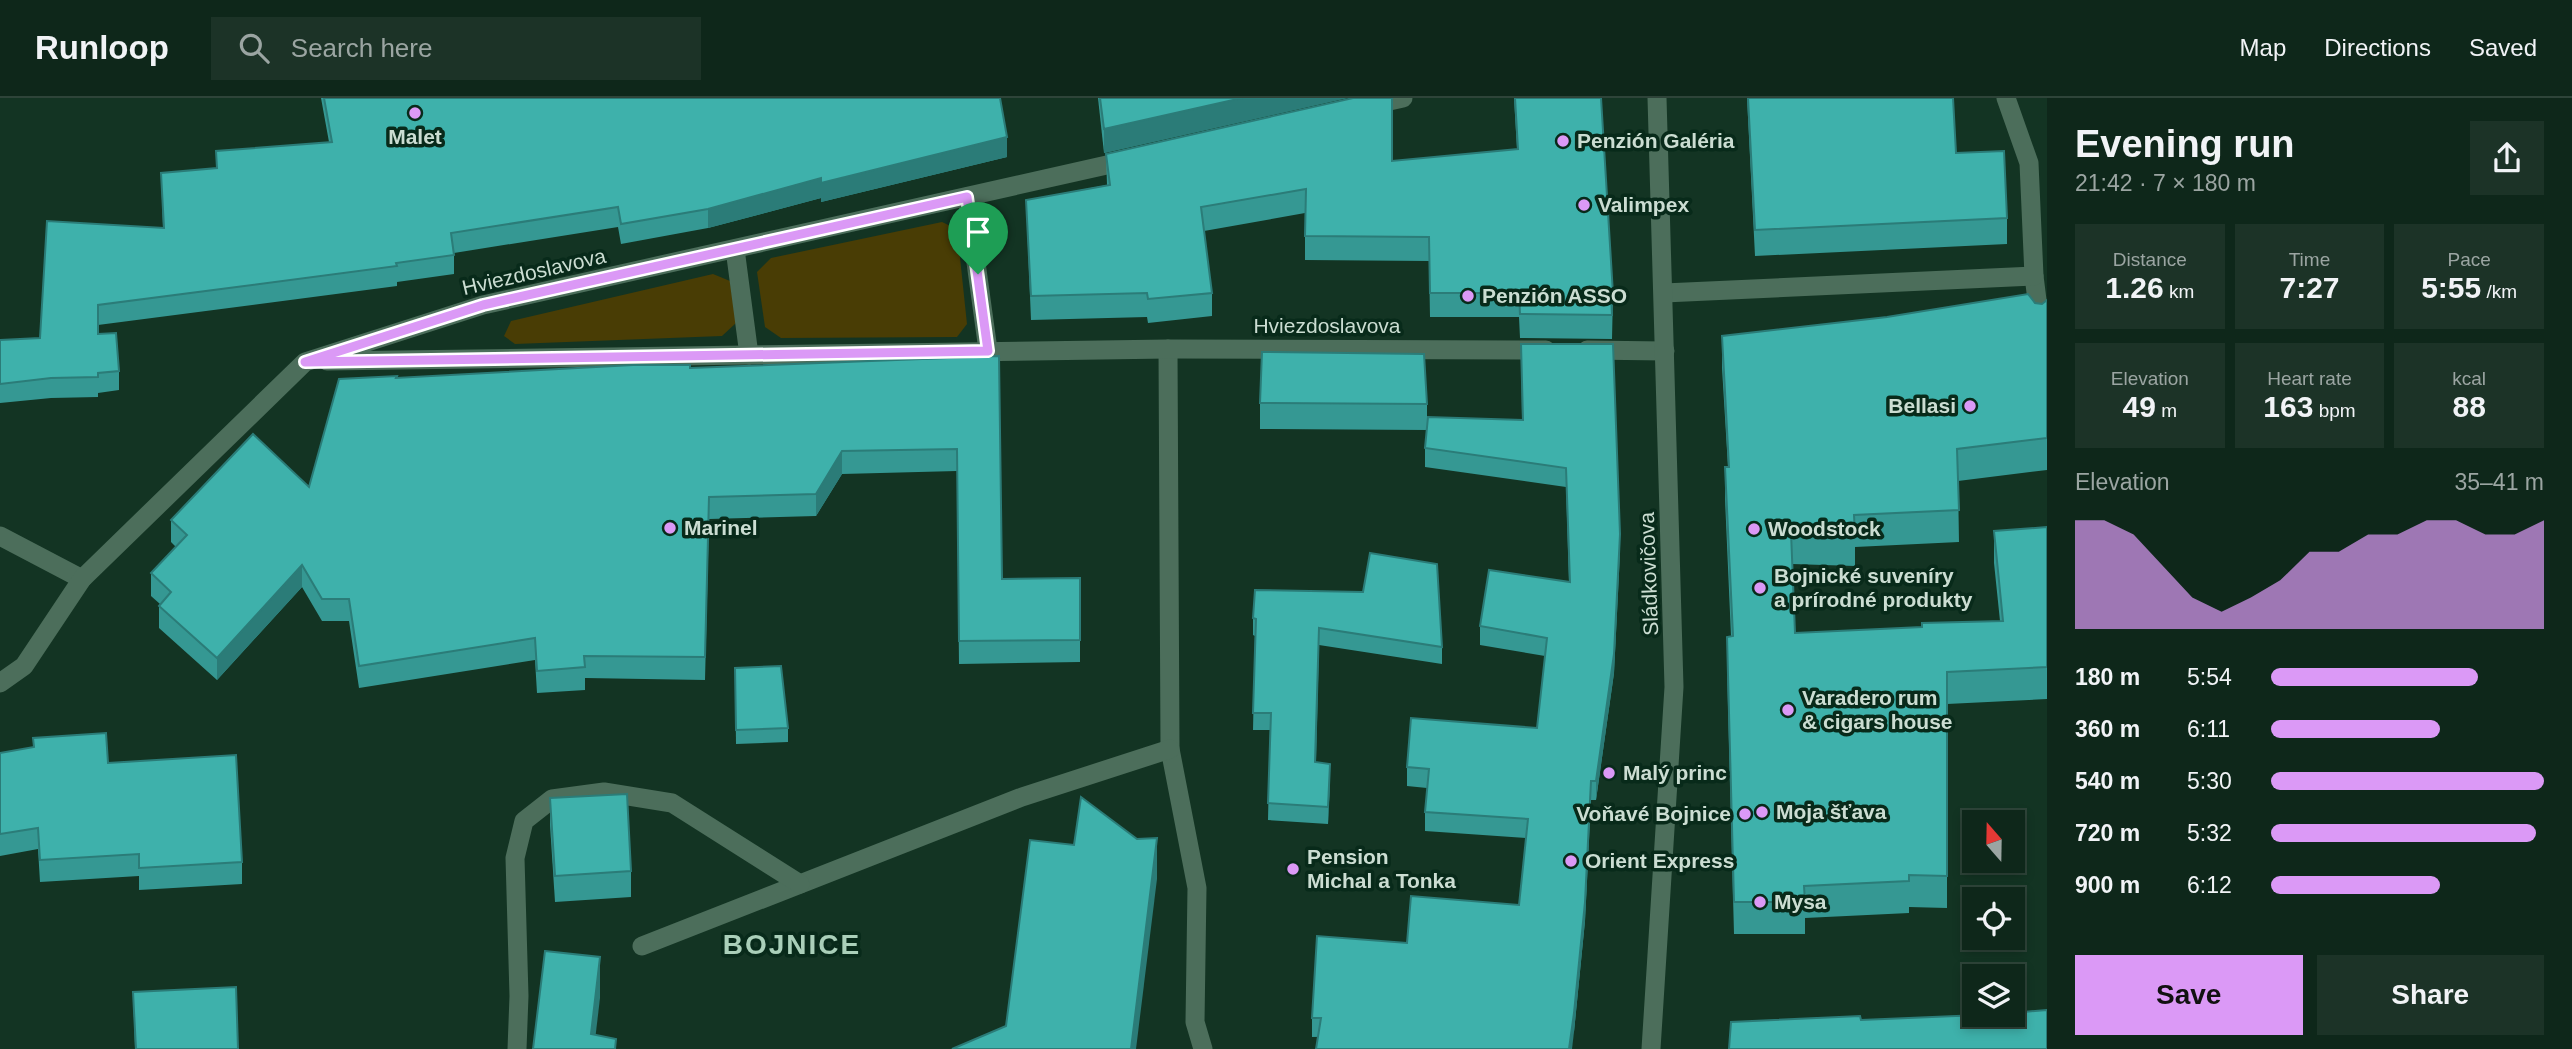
<!DOCTYPE html>
<html lang="en">
<head>
<meta charset="utf-8">
<style>
	:root { --surface:#0e271a; --page:#1c3327; --text:#f1f3f6; --muted:#9ba5a2; --line:#2e4439; --accent:#db99f6 }
	body { margin:0; font-family:Helvetica,sans-serif; background:var(--page); color:var(--text); height:100vh; display:flex; flex-direction:column; font-size:26px; white-space:nowrap }
	* { box-sizing:border-box; margin:0 }
	p { font-size:23px; color:var(--muted) }
	.icon { flex:none; width:38px; height:38px; fill:none; stroke:currentColor; stroke-width:2; stroke-linecap:round; stroke-linejoin:round }
	.map { position:relative; flex:1; overflow:hidden }
	.sheet { display:flex; flex-direction:column; background:var(--surface); width:525px }
	.sheet>* { flex:none }
	.needle { width:46px; rotate:340deg }
	.controls { position:absolute; left:1962px; top:712px; display:grid; gap:14px }
	.controls a { display:grid; place-items:center; width:63px; height:63px; border-radius:0px; background:var(--surface); box-shadow:0 4px 10px #0003,0 0 0 2px var(--line); font-size:35px }
	.pin { position:absolute; display:grid; place-items:center; width:60px; height:60px; color:#fff; margin:-72px -30px; border-radius:50% 50% 50% 0; rotate:-45deg; box-shadow:0 0 7px #0007 }
	.pin .icon { rotate:45deg }
	.round { display:grid; place-items:center; flex:none; width:74px; height:74px; border-radius:0px; background:var(--page) }
	.headline { display:flex; align-items:center; justify-content:space-between; height:119px; padding:0 28px }
	h1 { font-size:38px; font-weight:700; line-height:52px }
	.stats { display:grid; grid-template-columns:repeat(3,1fr); gap:10px; height:119px; padding:7px 28px }
	.stats div { display:grid; align-content:center; border-radius:0px; background:var(--page); text-align:center }
	.stats b { font-size:30px; font-weight:700 }
	.stats small { font-size:19px; font-weight:400 }
	.stats p { font-size:19px }
	.chart { height:196px; padding:14px 28px }
	.chart p { display:flex; justify-content:space-between }
	.chart svg { width:100%; height:126px; margin-top:7px; fill:var(--accent); opacity:.7 }
	.primary-button { display:flex; gap:14px; margin-top:auto; padding:14px 28px }
	.primary-button a { flex:1; height:80px; border-radius:0px; background:var(--accent); color:#111; font-size:28px; font-weight:700; line-height:80px; text-align:center }
	.primary-button a+a { background:var(--page); color:var(--text) }
	ul { padding:0 28px; list-style:none; font-size:23px }
	li { display:grid; grid-template-columns:112px 84px 1fr; align-items:center; height:52px }
	li i { height:18px; border-radius:9px; background:var(--accent) }
	header { display:flex; align-items:center; gap:42px; box-sizing:border-box; height:98px; padding:0 35px; background:var(--surface); border-bottom:2px solid var(--line) }
	header strong { font-size:33px }
	nav { display:flex; gap:38px; margin-inline-start:auto; font-size:24px }
	.search { width:490px; height:63px; background:var(--page); display:flex; align-items:center; gap:18px; box-sizing:border-box; padding:0 24px; border-radius:0px; color:var(--muted); font-size:26px }
	main { display:flex; flex:1; min-height:0 }
	.map>svg:first-child { display:block }
</style>
</head>
<body>
<header>
<strong>Runloop</strong>
<div class="search"><svg class="icon" aria-label="search" viewBox="0 0 24 24"><circle cx="10" cy="10" r="6"/><path d="M15 15l6 6"/></svg>Search here</div>
<nav><a>Map</a><a>Directions</a><a>Saved</a></nav>
</header>
<main>
<div class="map">
<svg width="2047" height="951" viewBox="0 0 2047 951">
	<rect width="100%" height="100%" fill="#133423"/>
	<g fill="#493d05">
		<polygon points="942,124 957,131 967,226 957,239 781,240 765,229 757,174 771,160"/>
		<polygon points="713,176 730,183 736,225 722,238 515,246 504,238 511,223"/>
	</g>
	<g fill="none" stroke-linecap="round" stroke-linejoin="round">
		<g stroke="#4c6e5b" stroke-width="19">
			<polyline points="2034,178 2040,226"/>
			<polyline points="1664,195 2034,178 2029,65 2006,0"/>
			<polyline points="1168,251 1170,651 1197,790 1195,924 1203,951"/>
			<polyline points="642,848 1022,699 1170,651"/>
			<polyline points="517,951 519,898 515,760 524,723 552,701 604,694 672,705 800,786"/>
		</g>
		<g stroke="#4c6e5b" stroke-width="19">
			<polyline points="1367,8 1403,0"/>
			<polyline points="967,99 988,252"/>
			<polyline points="735,151 749,257"/>
			<polyline points="1587,252 1665,253"/>
			<polyline points="327,263 1168,251 1546,252"/>
			<polyline points="0,438 82,481"/>
			<polyline points="0,585 24,568 82,481 305,264 483,207 1129,62"/>
			<polyline points="1651,951 1674,589 1657,0"/>
		</g>
	</g>
	<g fill="#359893">
		<polygon points="321,0 1000,0 1007,59 821,104 821,100 708,130 621,146 618,129 454,155 454,176 397,184 397,188 98,227 98,236 119,273 119,292 98,295 98,299 51,300 0,305 0,242 40,240 163,130 161,75 216,70 216,53 329,44"/>
		<polygon points="1098,0 1347,0 1104,55"/>
		<polygon points="1514,0 1601,0 1613,196 1612,241 1520,240 1519,219 1430,219 1429,163 1305,162 1305,115 1204,133 1212,195 1212,218 1148,225 1147,219 1031,222 1026,102 1107,87 1106,56 1392,63 1517,51"/>
		<polygon points="1747,0 1953,0 1956,55 2007,120 2007,146 1755,158"/>
		<polygon points="2047,202 2047,372 1958,383 1959,444 1855,449 1855,468 1792,466 1795,535 1922,529 2000,523 1994,465 1994,433 2047,429 2047,601 1947,606 1947,810 1909,809 1909,815 1805,820 1805,836 1734,836 1727,571 1727,539 1731,538 1725,401 1725,369 1728,369 1722,270 1722,238 2035,205 2042,206"/>
		<polygon points="1521,246 1620,455 1614,575 1596,702 1591,702 1585,823 1574,934 1312,939 1312,920 1407,845 1519,807 1526,740 1425,733 1425,714 1427,690 1407,688 1407,669 1537,630 1545,558 1480,547 1480,528 1569,484 1566,389 1425,369 1425,350 1522,322"/>
		<polygon points="999,258 1002,481 1080,480 1080,564 959,566 957,373 842,376 816,418 709,421 705,582 585,580 585,592 537,595 535,562 359,590 349,523 322,523 302,489 217,582 159,530 159,508 160,506 151,498 151,475 176,449 171,444 171,422 309,389 397,280 690,270"/>
		<polygon points="1260,305 1427,306 1427,332 1260,331"/>
		<polygon points="1253,520 1442,549 1442,566 1319,547 1316,664 1330,683 1328,726 1268,722 1270,632 1253,632 1255,538 1253,537"/>
		<polygon points="735,570 788,630 788,644 736,646"/>
		<polygon points="33,640 108,665 242,764 242,786 139,792 139,778 40,784 38,751 0,758 0,655 33,650"/>
		<polygon points="550,700 631,773 631,799 555,804 550,727"/>
		<polygon points="133,894 238,951 135,951"/>
	</g>
	<g fill="#2b7c78">
		<polygon points="1242,0 1347,0 1104,55 1104,31"/>
		<polygon points="1007,39 1007,59 821,104 821,85"/>
		<polygon points="821,80 821,100 708,130 708,111"/>
		<polygon points="842,353 842,376 816,418 816,396"/>
		<polygon points="1620,436 1614,575 1596,702 1596,683"/>
		<polygon points="302,467 302,489 217,582 217,560"/>
		<polygon points="1330,666 1330,683 1328,726 1328,709"/>
		<polygon points="1591,683 1585,823 1574,934 1572,951 1569,951"/>
		<polygon points="1157,740 1157,781 1136,951 1131,951"/>
		<polygon points="600,859 600,900 594,951 591,936"/>
	</g>
	<g fill="#3eb1ab" stroke="#2b7c78" stroke-width="2">
		<polygon points="324,0 1000,0 1007,39 821,85 821,80 708,111 621,126 618,109 451,135 454,157 396,165 397,168 98,207 98,236 116,235 119,273 98,275 98,279 51,280 0,286 0,242 40,240 47,123 164,130 161,75 217,70 216,53 332,44"/>
		<polygon points="1100,0 1242,0 1104,31"/>
		<polygon points="1353,0 1392,0 1392,63 1518,51 1515,0 1601,0 1613,196 1611,196 1612,217 1520,216 1519,195 1430,195 1429,139 1305,138 1306,91 1201,109 1212,195 1148,201 1147,195 1031,198 1026,102 1110,87 1106,56"/>
		<polygon points="1748,0 1953,0 1956,55 2004,53 2007,120 1755,132"/>
		<polygon points="2028,196 2035,205 2042,206 2047,202 2047,340 1957,351 1959,412 1854,417 1855,436 1791,434 1795,535 1922,529 1922,525 2003,523 1994,433 2047,429 2047,569 1947,574 1947,778 1909,777 1909,783 1804,788 1805,804 1734,804 1727,539 1733,538 1725,369 1729,369 1722,238 1887,219"/>
		<polygon points="1521,246 1613,246 1620,436 1614,556 1596,683 1591,683 1585,804 1574,915 1569,951 1316,951 1321,920 1312,920 1317,838 1407,845 1411,798 1519,807 1528,721 1425,714 1429,671 1407,669 1411,620 1537,630 1547,540 1480,528 1489,472 1570,484 1566,370 1425,350 1428,319 1523,322"/>
		<polygon points="1262,254 1424,256 1427,306 1260,305"/>
		<polygon points="999,258 1002,481 1080,480 1080,542 959,543 957,351 842,353 816,396 709,399 705,559 584,558 585,569 537,573 535,540 359,568 349,501 322,501 302,467 217,560 159,508 171,494 151,475 187,437 171,422 253,336 309,389 339,281 397,278 396,280 633,267 690,267 690,270"/>
		<polygon points="1370,455 1437,466 1442,549 1319,530 1315,664 1330,666 1328,709 1268,705 1271,615 1253,615 1256,521 1253,520 1255,492 1363,494"/>
		<polygon points="781,568 788,630 736,632 735,570"/>
		<polygon points="106,635 108,665 236,657 242,764 139,770 139,756 40,762 38,730 0,736 0,655 34,649 33,640"/>
		<polygon points="627,696 631,773 555,778 550,700"/>
		<polygon points="1081,699 1137,741 1157,740 1131,951 952,951 1006,928 1030,742 1074,747"/>
		<polygon points="545,853 600,859 591,936 616,941 615,951 533,951"/>
		<polygon points="236,889 238,951 136,951 133,894"/>
		<polygon points="2047,912 2047,951 1729,951 1731,924 1860,918 1861,922 1980,917 2012,917 2012,915"/>
	</g>
	<g fill="none" stroke-linecap="round" stroke-linejoin="round">
		<defs>
			<polygon id="route" points="967,99 988,253 305,264 483,207"/>
		</defs>
		<use href="#route" stroke="#fff" stroke-width="14"/>
		<use href="#route" stroke="#db99f6" stroke-width="9"/>
	</g>
	<g fill="#db99f6" stroke="#082a1a" stroke-width="2.5">
		<circle cx="415" cy="15" r="7"/>
		<circle cx="1563" cy="43" r="7"/>
		<circle cx="1584" cy="107" r="7"/>
		<circle cx="1468" cy="198" r="7"/>
		<circle cx="1970" cy="308" r="7"/>
		<circle cx="670" cy="430" r="7"/>
		<circle cx="1754" cy="431" r="7"/>
		<circle cx="1760" cy="490" r="7"/>
		<circle cx="1788" cy="612" r="7"/>
		<circle cx="1609" cy="675" r="7"/>
		<circle cx="1762" cy="714" r="7"/>
		<circle cx="1745" cy="716" r="7"/>
		<circle cx="1571" cy="763" r="7"/>
		<circle cx="1293" cy="771" r="7"/>
		<circle cx="1760" cy="804" r="7"/>
	</g>
	<g text-anchor="middle" stroke-width="7" stroke-linejoin="round" paint-order="stroke">
		<g font-size="21" font-weight="bold" fill="#cbddd2" stroke="#082a1a" text-anchor="start">
			<text x="415" y="46" text-anchor="middle">Malet</text>
			<text x="1577" y="50">Penzión Galéria</text>
			<text x="1598" y="114">Valimpex</text>
			<text x="1482" y="205">Penzión ASSO</text>
			<text x="1956" y="315" text-anchor="end">Bellasi</text>
			<text x="684" y="437">Marinel</text>
			<text x="1768" y="438">Woodstock</text>
			<text x="1774" y="485">Bojnické suveníry<tspan x="1774" dy="24">a prírodné produkty</tspan></text>
			<text x="1802" y="607">Varadero rum<tspan x="1802" dy="24">&amp; cigars house</tspan></text>
			<text x="1623" y="682">Malý princ</text>
			<text x="1776" y="721">Moja šťava</text>
			<text x="1731" y="723" text-anchor="end">Voňavé Bojnice</text>
			<text x="1307" y="766">Pension<tspan x="1307" dy="24">Michal a Tonka</tspan></text>
			<text x="1585" y="770">Orient Express</text>
			<text x="1774" y="811">Mysa</text>
		</g>
		<g font-size="21" fill="#cbddd2" stroke="#082a1a">
			<text transform="translate(534 174) rotate(-13)" y="7">Hviezdoslavova</text>
			<text x="1327" y="235">Hviezdoslavova</text>
			<text transform="translate(1649 476) rotate(-92)" y="7">Sládkovičova</text>
		</g>
		<g font-size="28" font-weight="bold" letter-spacing="2" fill="#aacfb9" stroke="#082a1a">
			<text x="792" y="856">BOJNICE</text>
		</g>
	</g>
</svg>
<div class="controls">
<a><svg class="needle" viewBox="-14 -14 28 28"><path d="M0-13l5 13h-10z" fill="#e53935"/><path d="M0 13l5-13h-10z" fill="#9ba5a2"/></svg></a>
<a><svg class="icon" aria-label="locate" viewBox="0 0 24 24"><circle cx="12" cy="12" r="6"/><path d="M12 2v4M12 18v4M2 12h4M18 12h4"/></svg></a>
<a><svg class="icon" aria-label="layers" viewBox="0 0 24 24"><path d="M12 4l9 5-9 5-9-5zM3 14l9 5 9-5"/></svg></a>
</div>
<div class="pin" style="left:978px;top:176px;background:#1e9e55"><svg class="icon" aria-label="arrive" viewBox="0 0 24 24"><path d="M6 21V4h12l-3 4 3 4H6"/></svg></div>
</div>
<section class="sheet">
<div class="headline"><div><h1>Evening run</h1><p>21:42 · 7 × 180 m</p></div><a class="round"><svg class="icon" aria-label="share" viewBox="0 0 24 24"><path d="M12 15V3M7 8l5-5 5 5M5 13v7h14v-7"/></svg></a></div>
<div class="stats">
<div><p>Distance</p><b>1.26<small> km</small></b></div>
<div><p>Time</p><b>7:27</b></div>
<div><p>Pace</p><b>5:55<small> /km</small></b></div>
</div>
<div class="stats">
<div><p>Elevation</p><b>49<small> m</small></b></div>
<div><p>Heart rate</p><b>163<small> bpm</small></b></div>
<div><p>kcal</p><b>88</b></div>
</div>
<div class="chart"><p><span>Elevation</span>35–41 m</p>
<svg viewBox="0 0 160 44" preserveAspectRatio="none"><path d="M0 44V6L10 6L20 11L30 22L40 33L50 38L60 33L70 27L80 17L90 17L100 11L110 11L120 6L130 6L140 11L150 11L160 6V44z"/></svg>
</div>
<ul>
<li><b>180 m</b>5:54<i style="width:76%"></i></li>
<li><b>360 m</b>6:11<i style="width:62%"></i></li>
<li><b>540 m</b>5:30<i style="width:100%"></i></li>
<li><b>720 m</b>5:32<i style="width:97%"></i></li>
<li><b>900 m</b>6:12<i style="width:62%"></i></li>
</ul>
<div class="primary-button"><a>Save</a><a>Share</a></div>
</section>
</main>
</body>
</html>
